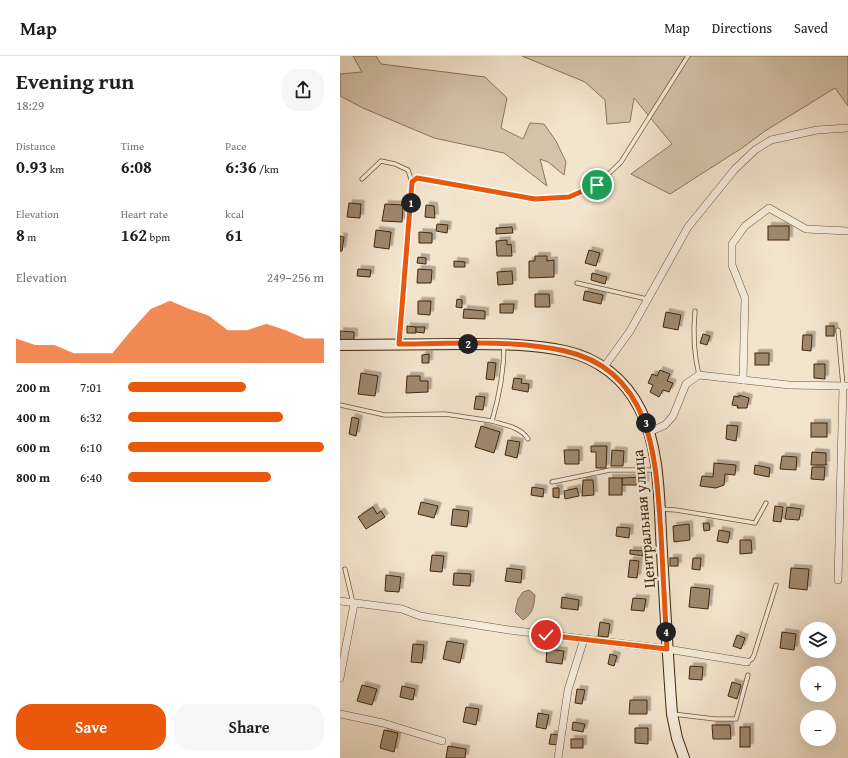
<!DOCTYPE html>
<html lang="en">
<head>
<meta charset="utf-8">
<style>
	:root { --surface:#fff; --page:#f6f6f6; --text:#202124; --muted:#757577; --line:#e0e0e0; --accent:#ea580c }
	body { margin:0; font-family:"Gentium Book Plus",serif; background:var(--page); color:var(--text); height:100vh; display:flex; flex-direction:column; font-size:15px; white-space:nowrap }
	* { box-sizing:border-box; margin:0 }
	p { font-size:13px; color:var(--muted) }
	.icon { flex:none; width:22px; height:22px; fill:none; stroke:currentColor; stroke-width:2; stroke-linecap:round; stroke-linejoin:round }
	.map { position:relative; flex:1; overflow:hidden }
	.drawer { display:flex; flex-direction:column; background:var(--surface); width:340px }
	.drawer>* { flex:none }
	.tools { position:absolute; left:460px; top:566px; display:grid; gap:8px }
	.tools a { display:grid; place-items:center; width:36px; height:36px; border-radius:50%; background:var(--surface); box-shadow:0 4px 16px #0002; font-size:20px }
	.pin { position:absolute; display:grid; place-items:center; width:34px; height:34px; color:#fff; margin:-17px; border:2px solid #fff; border-radius:50%; box-shadow:0 1px 4px #0007 }
	.km { position:absolute; width:20px; height:20px; margin:-10px; border-radius:50%; background:#222; color:#fff; font-size:11px; line-height:20px; text-align:center }
	.round { display:grid; place-items:center; flex:none; width:42px; height:42px; border-radius:16px; background:var(--page) }
	.headline { display:flex; align-items:center; justify-content:space-between; height:68px; padding:0 16px }
	h1 { font-size:22px; font-weight:700; line-height:30px }
	.metrics { display:grid; grid-template-columns:repeat(3,1fr); gap:6px; height:68px; padding:4px 16px }
	.metrics div { display:grid; align-content:center }
	.metrics b { font-size:17px; font-weight:700 }
	.metrics small { font-size:11px; font-weight:400 }
	.metrics p { font-size:11px }
	.chart { height:112px; padding:8px 16px }
	.chart p { display:flex; justify-content:space-between }
	.chart svg { width:100%; height:72px; margin-top:4px; fill:var(--accent); opacity:.7 }
	.primary-button { display:flex; gap:8px; margin-top:auto; padding:8px 16px }
	.primary-button a { flex:1; height:46px; border-radius:16px; background:var(--accent); color:#fff; font-size:16px; font-weight:700; line-height:46px; text-align:center }
	.primary-button a+a { background:var(--page); color:var(--text) }
	ul { padding:0 16px; list-style:none; font-size:13px }
	li { display:grid; grid-template-columns:64px 48px 1fr; align-items:center; height:30px }
	li i { height:10px; border-radius:5px; background:var(--accent) }
	header { display:flex; align-items:center; gap:24px; box-sizing:border-box; height:56px; padding:0 20px; background:var(--surface); border-bottom:1px solid var(--line) }
	header strong { font-size:19px }
	nav { display:flex; gap:22px; margin-inline-start:auto; font-size:14px }
	main { display:flex; flex:1; min-height:0 }
	.map>svg:first-child { display:block }
</style>
</head>
<body>
<header>
<strong>Map</strong>
<nav><a>Map</a><a>Directions</a><a>Saved</a></nav>
</header>
<main>
<section class="drawer">
<div class="headline"><div><h1>Evening run</h1><p>18:29</p></div><a class="round"><svg class="icon" aria-label="share" viewBox="0 0 24 24"><path d="M12 15V3M7 8l5-5 5 5M5 13v7h14v-7"/></svg></a></div>
<div class="metrics">
<div><p>Distance</p><b>0.93<small> km</small></b></div>
<div><p>Time</p><b>6:08</b></div>
<div><p>Pace</p><b>6:36<small> /km</small></b></div>
</div>
<div class="metrics">
<div><p>Elevation</p><b>8<small> m</small></b></div>
<div><p>Heart rate</p><b>162<small> bpm</small></b></div>
<div><p>kcal</p><b>61</b></div>
</div>
<div class="chart"><p><span>Elevation</span>249–256 m</p>
<svg viewBox="0 0 160 44" preserveAspectRatio="none"><path d="M0 44V29L10 33L20 33L30 38L40 38L50 38L60 24L70 11L80 6L90 11L100 15L110 24L120 24L130 20L140 24L150 29L160 29V44z"/></svg>
</div>
<ul>
<li><b>200 m</b>7:01<i style="width:60%"></i></li>
<li><b>400 m</b>6:32<i style="width:79%"></i></li>
<li><b>600 m</b>6:10<i style="width:100%"></i></li>
<li><b>800 m</b>6:40<i style="width:73%"></i></li>
</ul>
<div class="primary-button"><a>Save</a><a>Share</a></div>
</section>
<div class="map">
<svg width="508" height="702" viewBox="0 0 508 702">
	<defs>
		<filter id="shadow"><feDropShadow dx="3.5" dy="-3.5" stdDeviation="0" flood-color="#0004"/></filter>
	</defs>
	<rect width="100%" height="100%" fill="#f3e4cd"/>
	<filter id="stains"><feTurbulence type="fractalNoise" baseFrequency=".005" numOctaves="4"/><feColorMatrix values="0 0 0 0 .2 0 0 0 0 .09 0 0 0 0 .02 0 0 0 .5 -.17"/></filter>
	<radialGradient id="worn" r=".72"><stop offset=".6" stop-color="#630" stop-opacity="0"/><stop offset="1" stop-color="#630" stop-opacity=".3"/></radialGradient>
	<g fill="#d5c4ab" stroke="#8c7659">
		<polygon points="13,0 36,0 41,8 145,21 167,42 161,72 183,83 190,67 204,68 216,85 226,106 224,119 208,106 200,103 207,130 164,97 94,82 23,52 0,40 0,18 22,16"/>
		<polygon points="182,0 508,0 508,50 495,32 425,75 402,92 330,138 291,118 332,88 294,42 290,66 267,68 265,44 245,26"/>
	</g>
	<path fill="#b7a48a" stroke="#887256" d="M189 534 195 539C194 551 193 557 183 564L175 556 178 543 183 536Z"/>
	<g fill="#9e896e" stroke="#422707" filter="url(#shadow)">
		<polygon points="9,147 21,148 20,162 7,161"/>
		<polygon points="45,148 63,149 62,166 42,165"/>
		<polygon points="86,149 94,150 95,162 85,161"/>
		<polygon points="97,168 108,169 107,177 96,175"/>
		<rect x="428" y="170" width="21" height="14"/>
		<polygon points="172,171 173,177 156,178 156,172"/>
		<polygon points="36,174 51,176 49,193 34,191"/>
		<polygon points="79,176 92,177 92,187 79,187"/>
		<polygon points="0,180 4,181 2,195 0,195"/>
		<polygon points="167,184 167,189 171,188 172,200 157,200 156,185"/>
		<polygon points="249,194 260,197 256,210 245,207"/>
		<polygon points="195,200 207,200 207,205 214,204 214,221 189,222 189,205 195,205"/>
		<polygon points="78,201 86,202 86,208 77,207"/>
		<polygon points="114,205 125,206 125,211 114,211"/>
		<polygon points="18,213 31,214 30,221 17,220"/>
		<polygon points="78,213 92,214 91,227 77,227"/>
		<polygon points="172,215 173,228 158,229 157,216"/>
		<polygon points="252,217 267,221 265,228 251,224"/>
		<polygon points="245,235 263,239 261,248 243,244"/>
		<polygon points="195,238 209,238 210,251 195,251"/>
		<polygon points="117,243 122,244 122,252 116,251"/>
		<polygon points="78,245 91,245 90,259 78,258"/>
		<polygon points="160,248 174,248 173,257 160,257"/>
		<polygon points="124,253 145,255 145,263 123,262"/>
		<polygon points="326,256 341,259 338,274 323,271"/>
		<polygon points="67,270 76,271 76,277 67,277"/>
		<rect x="486" y="270" width="8" height="10"/>
		<polygon points="76,271 85,271 84,277 76,276"/>
		<polygon points="0,275 14,276 14,284 0,284"/>
		<polygon points="363,278 370,280 367,289 360,287"/>
		<polygon points="463,279 472,279 471,295 462,294"/>
		<rect x="415" y="297" width="14" height="12"/>
		<polygon points="89,298 89,307 82,307 82,299"/>
		<polygon points="148,306 156,307 154,324 146,323"/>
		<polygon points="474,308 485,308 485,323 474,322"/>
		<polygon points="320,314 330,318 327,325 333,327 329,336 323,334 319,341 310,336 313,329 308,327 312,318 317,320"/>
		<polygon points="21,317 38,320 35,340 18,338"/>
		<polygon points="67,320 80,320 80,325 88,325 88,336 66,337"/>
		<polygon points="174,322 182,323 181,327 189,328 188,336 172,333"/>
		<polygon points="399,339 409,342 407,352 397,352 398,350 392,349 394,340 399,341"/>
		<polygon points="136,340 145,341 143,354 134,353"/>
		<polygon points="12,361 19,363 16,380 9,378"/>
		<rect x="471" y="367" width="16" height="14"/>
		<polygon points="387,369 398,370 396,385 386,383"/>
		<polygon points="141,370 160,376 154,397 135,391"/>
		<polygon points="168,384 180,386 177,402 165,399"/>
		<polygon points="251,390 267,390 266,412 256,412 256,396 251,396"/>
		<polygon points="224,394 239,394 239,408 225,408"/>
		<polygon points="272,394 284,395 283,410 271,410"/>
		<polygon points="472,396 486,397 486,409 471,409"/>
		<polygon points="442,400 457,401 456,414 440,413"/>
		<polygon points="374,407 396,409 395,419 385,418 384,429 376,432 360,430 362,420 373,421"/>
		<polygon points="415,409 430,412 429,421 414,418"/>
		<polygon points="472,411 485,411 484,424 471,423"/>
		<polygon points="305,421 305,429 282,429 282,422"/>
		<rect x="269" y="422" width="13" height="17"/>
		<polygon points="243,424 253,424 254,439 242,440"/>
		<polygon points="192,431 204,433 203,441 191,439"/>
		<polygon points="213,432 219,432 219,442 213,441"/>
		<polygon points="237,432 239,440 225,443 224,435"/>
		<polygon points="81,446 98,450 94,462 78,458"/>
		<polygon points="435,450 443,451 441,466 433,465"/>
		<polygon points="33,451 37,458 41,455 45,461 26,473 18,461"/>
		<polygon points="447,451 461,453 459,464 445,463"/>
		<polygon points="113,453 129,455 127,471 111,469"/>
		<polygon points="363,467 369,467 370,474 364,475"/>
		<polygon points="349,468 350,484 334,486 333,470"/>
		<polygon points="277,471 290,472 289,482 276,480"/>
		<polygon points="379,474 390,476 388,487 377,485"/>
		<polygon points="400,484 411,484 412,497 400,498"/>
		<polygon points="290,494 303,495 303,500 290,498"/>
		<polygon points="92,499 104,500 102,516 90,515"/>
		<rect x="330" y="502" width="8" height="8"/>
		<polygon points="353,502 361,502 360,514 352,513"/>
		<polygon points="290,504 299,505 297,522 288,521"/>
		<polygon points="167,512 182,514 181,527 165,525"/>
		<polygon points="451,512 469,513 467,534 449,532"/>
		<polygon points="114,517 131,518 130,530 113,529"/>
		<polygon points="46,519 61,521 59,536 45,535"/>
		<polygon points="351,531 370,533 368,553 349,551"/>
		<polygon points="222,541 239,544 238,554 221,552"/>
		<polygon points="293,542 306,543 304,555 291,554"/>
		<polygon points="260,566 270,568 268,581 258,580"/>
		<polygon points="442,576 456,578 454,594 440,592"/>
		<polygon points="397,579 405,582 401,593 393,590"/>
		<polygon points="107,585 124,588 120,607 103,603"/>
		<polygon points="73,588 84,589 82,607 71,606"/>
		<polygon points="207,593 224,595 222,608 206,606"/>
		<polygon points="270,598 277,600 274,610 268,608"/>
		<polygon points="350,610 363,611 362,624 349,623"/>
		<polygon points="392,626 401,629 397,643 388,640"/>
		<polygon points="22,629 37,633 32,649 17,645"/>
		<polygon points="62,630 75,633 73,644 60,641"/>
		<polygon points="237,633 245,634 242,648 235,647"/>
		<polygon points="290,644 307,644 307,658 289,658"/>
		<polygon points="126,651 139,653 136,669 123,666"/>
		<polygon points="198,657 209,659 206,673 196,671"/>
		<polygon points="233,666 245,668 243,676 232,674"/>
		<polygon points="372,669 390,669 391,683 373,683"/>
		<rect x="400" y="671" width="10" height="20"/>
		<polygon points="295,672 308,672 308,688 295,687"/>
		<polygon points="44,674 58,677 54,696 40,692"/>
		<polygon points="211,678 219,679 217,689 209,688"/>
		<rect x="231" y="683" width="12" height="9"/>
		<polygon points="108,690 126,693 125,702 106,702"/>
	</g>
	<g fill="none" stroke-linecap="round" stroke-linejoin="round">
		<defs>
			<g id="lane">
				<polyline points="22,123 41,105 55,108 68,114 72,126 59,287"/>
				<polyline points="72,126 77,123 195,143 229,141 257,129 281,106 348,0"/>
				<polyline points="237,227 307,243"/>
				<path d="M355 255C353 276 354 299 359 319"/>
				<polyline points="498,274 503,330"/>
				<path d="M0 349 45 359 105 358 152 365C159 341 164 314 164 289"/>
				<path d="M152 365C164 369 181 371 188 383"/>
				<polyline points="212,426 270,414 315,414"/>
				<polyline points="320,453 336,454 415,467 426,447"/>
				<polyline points="5,513 13,547"/>
				<polyline points="407,606 412,603 414,599 436,529"/>
				<polyline points="333,658 375,663 396,663 408,619"/>
			</g>
			<g id="street">
				<polyline points="264,311 290,275 348,171 395,113 415,94 431,84 477,74 508,72"/>
				<polyline points="403,324 405,242 392,209 392,188 405,170 429,152 466,173 508,175"/>
				<polyline points="309,376 325,369 333,360 346,328 359,319 449,329 508,330"/>
				<polyline points="498,524 503,330"/>
				<polyline points="0,545 62,553 80,560 169,574 327,593 407,606"/>
				<polyline points="0,622 14,548"/>
				<polyline points="0,658 43,667 102,685"/>
				<polyline points="218,702 228,634 244,583"/>
			</g>
			<path id="secondary" d="M0 289C42 289 85 288 127 288 160 288 193 288 225 295 258 302 285 323 300 353 321 394 319 451 322 496 325 550 328 604 332 658L337 682 344 702"/>
		</defs>
		<use href="#lane" stroke="#6e5638" stroke-width="5"/>
		<use href="#street" stroke="#6e5638" stroke-width="8"/>
		<use href="#secondary" stroke="#422707" stroke-width="12"/>
		<use href="#lane" stroke="#f7edde" stroke-width="3.5"/>
		<use href="#street" stroke="#f7edde" stroke-width="7"/>
		<use href="#secondary" stroke="#f7edde" stroke-width="10"/>
	</g>
	<g fill="none" stroke-linecap="round" stroke-linejoin="round">
		<defs>
			<path id="route" d="M206 579 327 593C325 555 323 517 321 479 316 404 314 315 225 295 171 283 113 288 59 288L72 126 77 122 195 143 229 141 257 129"/>
		</defs>
		<use href="#route" stroke="#fff" stroke-width="8"/>
		<use href="#route" stroke="#ea580c" stroke-width="5"/>
	</g>
	<g text-anchor="middle" stroke-width="4" stroke-linejoin="round" paint-order="stroke">
		<g font-size="16" fill="#422707" stroke="#f7edde">
			<text transform="translate(303 463) rotate(-95)" y="6">Центральная улица</text>
		</g>
	</g>
	<rect width="100%" height="100%" filter="url(#stains)"/>
	<rect width="100%" height="100%" fill="url(#worn)"/>
</svg>
<div class="tools">
<a><svg class="icon" aria-label="layers" viewBox="0 0 24 24"><path d="M12 4l9 5-9 5-9-5zM3 14l9 5 9-5"/></svg></a>
<a>+</a>
<a>−</a>
</div>
<div class="pin" style="left:257px;top:129px;background:#1e9e55"><svg class="icon" aria-label="arrive" viewBox="0 0 24 24"><path d="M6 21V4h12l-3 4 3 4H6"/></svg></div>
<div class="pin" style="left:206px;top:579px;background:#d93025"><svg class="icon" aria-label="check" viewBox="0 0 24 24"><path d="M5 12l5 5 9-10"/></svg></div>
<b class="km" style="left:71px;top:147px">1</b>
<b class="km" style="left:128px;top:288px">2</b>
<b class="km" style="left:306px;top:367px">3</b>
<b class="km" style="left:326px;top:576px">4</b>
</div>
</main>
</body>
</html>
